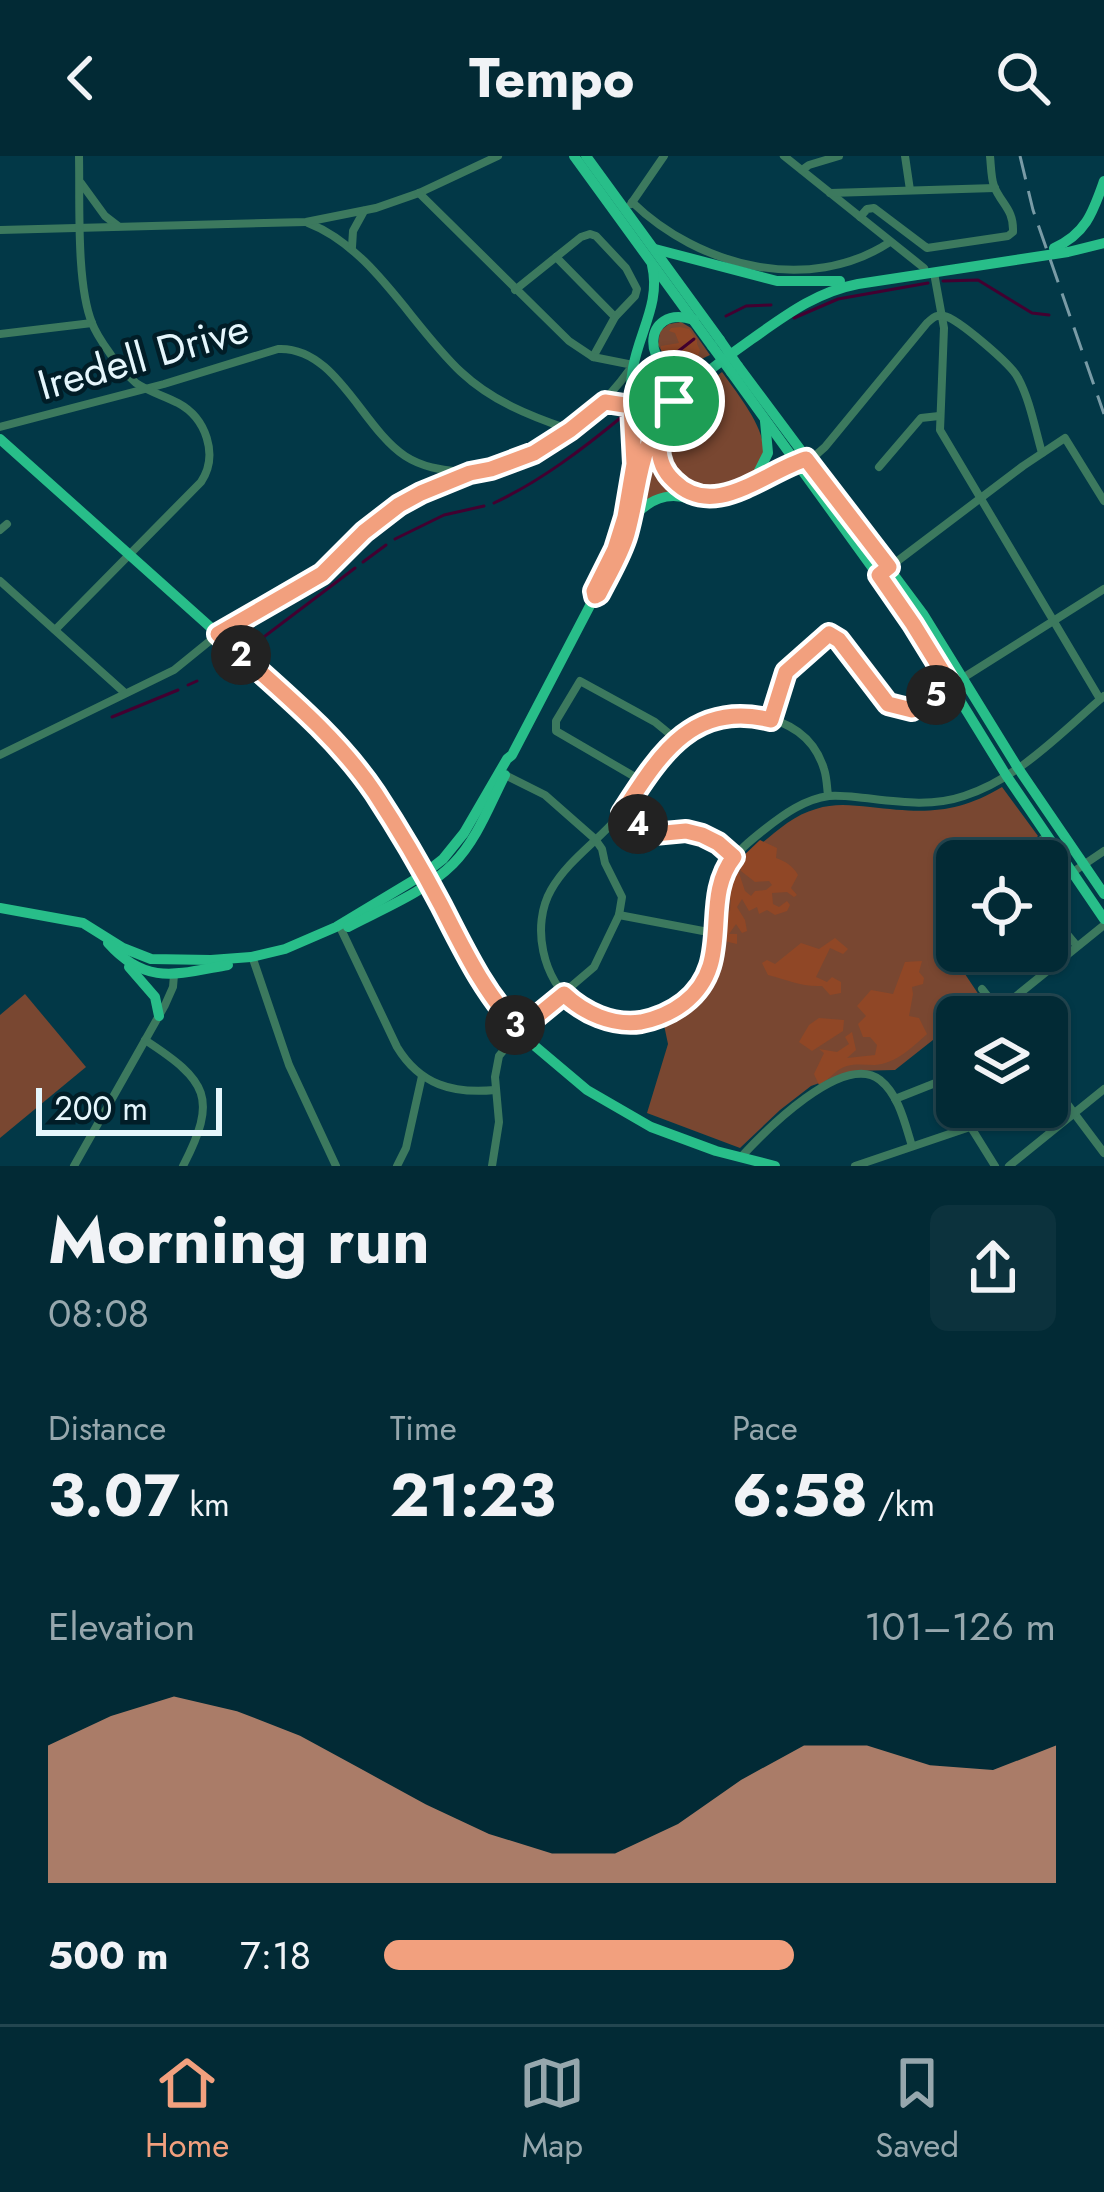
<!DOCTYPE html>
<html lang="en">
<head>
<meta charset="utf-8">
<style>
	:root { --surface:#022a35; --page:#0c323d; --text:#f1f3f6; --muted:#96a7ad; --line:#234650; --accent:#f2a07e }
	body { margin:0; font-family:Jost,sans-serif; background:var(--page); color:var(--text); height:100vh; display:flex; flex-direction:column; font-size:45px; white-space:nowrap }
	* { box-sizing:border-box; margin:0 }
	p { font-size:39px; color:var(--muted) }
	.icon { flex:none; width:66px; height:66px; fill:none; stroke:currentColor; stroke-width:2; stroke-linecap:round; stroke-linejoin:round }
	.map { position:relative; height:1010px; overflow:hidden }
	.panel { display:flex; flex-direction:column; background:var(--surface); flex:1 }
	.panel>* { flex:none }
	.controls { position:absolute; left:936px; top:684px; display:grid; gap:24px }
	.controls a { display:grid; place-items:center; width:132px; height:132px; border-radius:18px; background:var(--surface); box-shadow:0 3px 9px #0004,0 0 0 3px var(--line); font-size:60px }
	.scale { position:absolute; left:36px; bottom:30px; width:186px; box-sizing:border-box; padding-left:12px; border:6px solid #e5f6fc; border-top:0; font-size:33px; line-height:42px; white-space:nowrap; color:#e5f6fc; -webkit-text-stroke:9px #011d27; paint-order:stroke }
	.pin { position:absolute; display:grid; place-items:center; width:102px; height:102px; color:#fff; margin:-51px; border:6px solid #fff; border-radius:50%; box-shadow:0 3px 12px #0007 }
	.km { position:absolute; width:60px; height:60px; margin:-30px; border-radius:50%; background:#222; color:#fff; font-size:33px; line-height:60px; text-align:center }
	.round { display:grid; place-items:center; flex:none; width:126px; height:126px; border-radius:18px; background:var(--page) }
	.overview { display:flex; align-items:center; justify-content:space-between; height:204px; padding:0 48px }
	h1 { font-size:66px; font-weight:700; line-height:90px }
	.figures { display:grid; grid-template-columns:repeat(3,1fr); gap:18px; height:204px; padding:12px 48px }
	.figures div { display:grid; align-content:center }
	.figures b { font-size:60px; font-weight:700 }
	.figures small { font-size:33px; font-weight:400 }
	.figures p { font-size:33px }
	.chart { height:336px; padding:24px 48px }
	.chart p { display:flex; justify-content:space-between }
	.chart svg { width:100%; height:216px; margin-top:12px; fill:var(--accent); opacity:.7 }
	ul { padding:0 48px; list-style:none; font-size:39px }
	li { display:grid; grid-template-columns:192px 144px 1fr; align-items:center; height:90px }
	li i { height:30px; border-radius:15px; background:var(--accent) }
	header { display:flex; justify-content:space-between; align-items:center; height:156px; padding:0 48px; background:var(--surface); font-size:54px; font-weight:700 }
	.menu { display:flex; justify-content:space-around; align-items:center; height:168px; border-top:3px solid var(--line); background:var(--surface); font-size:33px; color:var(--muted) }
	.menu a { display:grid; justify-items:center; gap:6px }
	.menu .selected { color:var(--accent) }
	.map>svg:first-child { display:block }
</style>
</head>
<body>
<header><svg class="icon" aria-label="back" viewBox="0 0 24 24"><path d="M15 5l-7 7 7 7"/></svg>Tempo<svg class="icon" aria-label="search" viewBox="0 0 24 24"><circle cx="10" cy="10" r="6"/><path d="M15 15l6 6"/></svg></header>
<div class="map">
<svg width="1104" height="1010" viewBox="0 0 1104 1010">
	<rect width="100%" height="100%" fill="#023847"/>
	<g fill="#794731">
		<polygon points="681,166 691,172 710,199 685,211 669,207 658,189 660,175 669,168"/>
		<path d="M722 216C734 233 760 265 763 288 767 316 733 340 707 338 695 337 683 329 675 321 639 284 694 238 722 216Z"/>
		<polygon points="656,285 656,296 685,337 639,351 643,319"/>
		<path d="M1002 631 1038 680 1011 705H957V795H986L963 815 983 845 962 861H957V865L895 914 853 915 811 930 780 954 740 992 647 957 668 888 664 869C763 824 694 745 755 693 773 678 793 659 816 653 834 647 851 649 870 651 923 657 955 659 1002 631Z"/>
		<polygon points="25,838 86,911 0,982 0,859"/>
	</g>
	<g fill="#904726">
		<polygon points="680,171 689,173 697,184 697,188 700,194 698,200 681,209 671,205 661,194 661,190 679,187 675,177 669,175 671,172"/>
		<path d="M760 684 777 692 776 702C785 705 793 710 798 719L791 732 797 739 794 741 787 736 772 737 773 748 779 751 787 745 790 749 787 755 775 759 767 754 759 758 757 751 749 755 742 743 737 751 745 764 747 775 742 777 736 768 729 778H737V788L720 784V759L730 755 731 744 723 736 732 723V715L739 717 745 735 751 740 755 735 766 734 772 729 769 725 755 726 741 715 739 704Z"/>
		<path d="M835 782 848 793 843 798 830 792 816 821 827 826 832 821 841 826V837L830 839 822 830C801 831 788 824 768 819L762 807 767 804 775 808 801 787 819 793Z"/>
		<path d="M922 805 919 816 924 822 923 828 912 831 913 838 909 860 919 862 927 878C911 892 897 907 875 909 864 909 854 907 844 911 834 915 829 924 819 929L814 918 824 897 819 893 837 896 849 888 845 881 852 876 856 894 847 902 875 899 877 889 870 881H863L858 868 866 860 857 850 871 834 893 838 905 806Z"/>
		<polygon points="819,862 844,864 843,875 812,895 799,886 809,869"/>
	</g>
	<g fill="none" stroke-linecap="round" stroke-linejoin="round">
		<g stroke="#420030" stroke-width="3">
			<polyline points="943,125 978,124 1032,157 1049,159"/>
			<polyline points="726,160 746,150 771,149"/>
			<polyline points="794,162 838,143 928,127"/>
			<polyline points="667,204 694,183"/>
			<polyline points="636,242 657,213"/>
			<path d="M494 347C541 325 584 292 624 259"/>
			<polyline points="395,383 444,359 484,350"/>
			<polyline points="363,406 386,389"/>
			<polyline points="248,493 355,412"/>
			<polyline points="227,508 233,505"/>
			<polyline points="188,529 197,525"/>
			<polyline points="112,561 178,534"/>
		</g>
		<g stroke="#3c795e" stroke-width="8">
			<polyline points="784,0 924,112"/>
			<polyline points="905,0 910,34"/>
			<polyline points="802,14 809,9 839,0"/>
			<polyline points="81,27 105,60 118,70"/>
			<polyline points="830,37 995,32"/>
			<path d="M632 46C699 111 809 139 890 86"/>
			<polyline points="631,48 664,0"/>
			<path d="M860 61 867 53 874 52 927 92 1008 80 1013 76C1014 53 1001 48 994 30 991 22 991 9 990 0"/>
			<path d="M308 67C373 92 411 169 461 216 492 245 530 260 568 273"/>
			<polyline points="0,74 306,66 376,52 419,37 498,0"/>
			<polyline points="352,91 353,75 364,55"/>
			<polyline points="556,101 615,161"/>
			<polyline points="934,117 944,172 940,274 1100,543"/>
			<polyline points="515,134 581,81 590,78 596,80 626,112 637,133 635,140 615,161 593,201"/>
			<polyline points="0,178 92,167"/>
			<path d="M0 271 164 228 278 193C336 190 362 272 405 300 425 313 446 314 469 317"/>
			<path d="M808 306 825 291 927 167C934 161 934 159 944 160 957 162 1012 209 1018 222 1030 244 1035 273 1042 297"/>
			<polyline points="879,311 921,262 939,260"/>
			<polyline points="0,374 7,368"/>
			<polyline points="879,419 1023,310 1065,282 1104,345"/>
			<polyline points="0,425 125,537"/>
			<path d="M55 474 201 326C219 299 206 262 178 247 165 240 149 236 136 227 127 219 118 209 111 199 104 189 96 178 92 167 76 128 80 44 79 0"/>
			<polyline points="771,564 786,516 829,478 839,485 888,548 912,554 1104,433"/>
			<path d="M0 599 174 514 222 475 322 418C352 395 372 364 406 345 443 324 481 319 519 303 566 285 604 250 633 209L593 201 569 185 419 37"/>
			<polyline points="642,625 556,575 556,565 580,525 655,566 677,584"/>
			<path d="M828 640C827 632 827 622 824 613 804 547 716 549 672 587 649 608 639 637 619 660 598 685 568 704 551 734 531 769 542 824 576 849 590 859 609 864 627 866 642 867 656 863 670 855 741 819 698 761 727 711 736 696 751 684 765 673 784 658 805 643 829 640 841 639 854 641 865 642 899 646 932 651 964 640 1018 623 1062 576 1104 540"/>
			<polyline points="622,657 654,678 686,675 702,679 718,687 734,701"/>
			<polyline points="1013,705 1047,680"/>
			<polyline points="1073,716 1104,695"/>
			<polyline points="1047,754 1077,790"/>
			<polyline points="619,759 703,775 716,775"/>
			<path d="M339 769 397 891C420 929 453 938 495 934"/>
			<polyline points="252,800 289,909 336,1010"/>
			<polyline points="982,833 1004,861"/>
			<polyline points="999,854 1104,769"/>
			<path d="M145 884C208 925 218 942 183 1010"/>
			<polyline points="1047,921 1104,997"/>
			<polyline points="895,943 943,924 957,911"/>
			<polyline points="962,957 995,1010"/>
			<path d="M741 1001C764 976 843 895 880 924 899 939 905 968 912 990"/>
			<polyline points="74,1010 165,849 173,831 174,819"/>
			<polyline points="397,1010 406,992 422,920"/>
			<polyline points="492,1010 499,966 495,921 499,900 520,874 594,811 619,759 622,741 605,707 602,693 595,683 545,639 505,619"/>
			<polyline points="855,1010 970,971"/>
			<polyline points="1009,1010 1104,933"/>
		</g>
		<g stroke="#28be89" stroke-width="10">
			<polyline points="574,0 712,190"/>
			<polyline points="586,0 720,184"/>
			<path d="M1054 92C1086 78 1093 56 1104 25"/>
			<polyline points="655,93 777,125 840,125"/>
			<path d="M694 164C641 145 638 223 695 216"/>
			<polyline points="738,210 923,458 1018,612 1104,738"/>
			<polyline points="731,216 913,468 1006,619 1104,763"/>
			<path d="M605 246C634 253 651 246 677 232"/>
			<path d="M665 268C658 287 657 306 671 323 709 367 762 318 803 304"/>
			<polyline points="0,283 218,478 347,600 389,659 489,835 536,891 587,934 651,971 716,995 775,1010"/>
			<path d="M634 308C630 279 628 241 633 212 639 176 661 147 652 109"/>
			<polyline points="756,321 768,297 765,265"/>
			<path d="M633 361C649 344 667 335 690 343"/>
			<path d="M0 752 83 767 123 792 151 803 211 804 251 801 285 793 336 771 424 718 443 703 464 677 507 603 512 599 595 440 599 438C609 419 621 400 627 379 635 348 635 317 648 288 669 240 710 213 752 183 786 159 816 136 858 128L1068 96 1104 87"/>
			<path d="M348 771C382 753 425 736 453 708 477 684 490 648 505 619"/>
			<path d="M108 787C146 830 177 818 228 809"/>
			<polyline points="129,811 155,841 159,860"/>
		</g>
		<polyline stroke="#799ba6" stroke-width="3" stroke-dasharray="24 12" stroke-linecap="butt" points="1020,0 1033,54 1104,258"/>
		<g stroke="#28be89" stroke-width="10">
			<polyline points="720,184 738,210"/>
			<polyline points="712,190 731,216"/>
		</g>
	</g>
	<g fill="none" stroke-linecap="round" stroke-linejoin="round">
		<defs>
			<path id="route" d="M674 245C672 261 660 273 659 290 659 303 664 316 674 325 714 365 764 316 806 303L889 411 879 419 913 468 950 528 912 554 888 548 839 484 829 478 786 516 771 564C692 544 659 600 622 657L654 678 686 675 702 679 718 687 734 701C699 745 736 807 684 847 671 857 656 863 641 866 612 870 584 857 564 838L520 874C485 839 463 792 441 749 421 711 398 672 375 637 333 575 272 528 218 478L322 418 364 376 399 349 421 337 470 317 491 313 534 297 570 274 605 246 631 250 634 308 625 361 615 393 594 435 595 440 599 438C609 418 621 399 627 378 642 323 636 293 674 245Z"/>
		</defs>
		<use href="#route" stroke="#fff" stroke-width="24"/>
		<use href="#route" stroke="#f2a07e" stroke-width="15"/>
	</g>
	<g text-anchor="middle" stroke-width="9" stroke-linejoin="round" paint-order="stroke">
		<g font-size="42" fill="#e5f6fc" stroke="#011d27">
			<text transform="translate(143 200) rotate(-16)" y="15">Iredell Drive</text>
		</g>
	</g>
</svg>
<div class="controls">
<a><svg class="icon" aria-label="locate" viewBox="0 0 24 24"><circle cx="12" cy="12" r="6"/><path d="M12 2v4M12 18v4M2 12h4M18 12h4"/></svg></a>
<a><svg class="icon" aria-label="layers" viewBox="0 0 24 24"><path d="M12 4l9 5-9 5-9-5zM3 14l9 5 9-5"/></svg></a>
</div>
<div class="scale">200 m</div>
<div class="pin" style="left:674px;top:245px;background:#1e9e55"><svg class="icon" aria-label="arrive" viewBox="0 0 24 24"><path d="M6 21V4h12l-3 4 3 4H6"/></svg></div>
<b class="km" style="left:241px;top:499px">2</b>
<b class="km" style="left:515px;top:869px">3</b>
<b class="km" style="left:638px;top:668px">4</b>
<b class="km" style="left:936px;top:539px">5</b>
</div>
<section class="panel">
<div class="overview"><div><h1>Morning run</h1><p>08:08</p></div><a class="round"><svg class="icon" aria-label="share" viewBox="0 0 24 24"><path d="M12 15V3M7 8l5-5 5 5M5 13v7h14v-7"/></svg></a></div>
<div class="figures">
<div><p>Distance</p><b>3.07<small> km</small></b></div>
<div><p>Time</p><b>21:23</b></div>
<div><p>Pace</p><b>6:58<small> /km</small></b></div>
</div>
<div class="chart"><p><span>Elevation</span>101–126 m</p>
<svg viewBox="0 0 160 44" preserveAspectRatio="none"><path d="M0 44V16L10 10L20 6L30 9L40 14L50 21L60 28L70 34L80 38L90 38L100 32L110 23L120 16L130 16L140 20L150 21L160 16V44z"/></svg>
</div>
<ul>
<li><b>500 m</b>7:18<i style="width:61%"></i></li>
</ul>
</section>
<nav class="menu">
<a class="selected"><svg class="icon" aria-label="home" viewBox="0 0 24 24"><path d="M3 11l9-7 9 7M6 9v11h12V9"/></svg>Home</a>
<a><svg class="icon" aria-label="map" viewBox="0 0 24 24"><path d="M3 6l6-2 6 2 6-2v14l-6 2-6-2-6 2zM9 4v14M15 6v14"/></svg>Map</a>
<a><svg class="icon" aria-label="saved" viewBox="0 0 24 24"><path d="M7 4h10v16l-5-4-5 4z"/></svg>Saved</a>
</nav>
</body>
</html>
